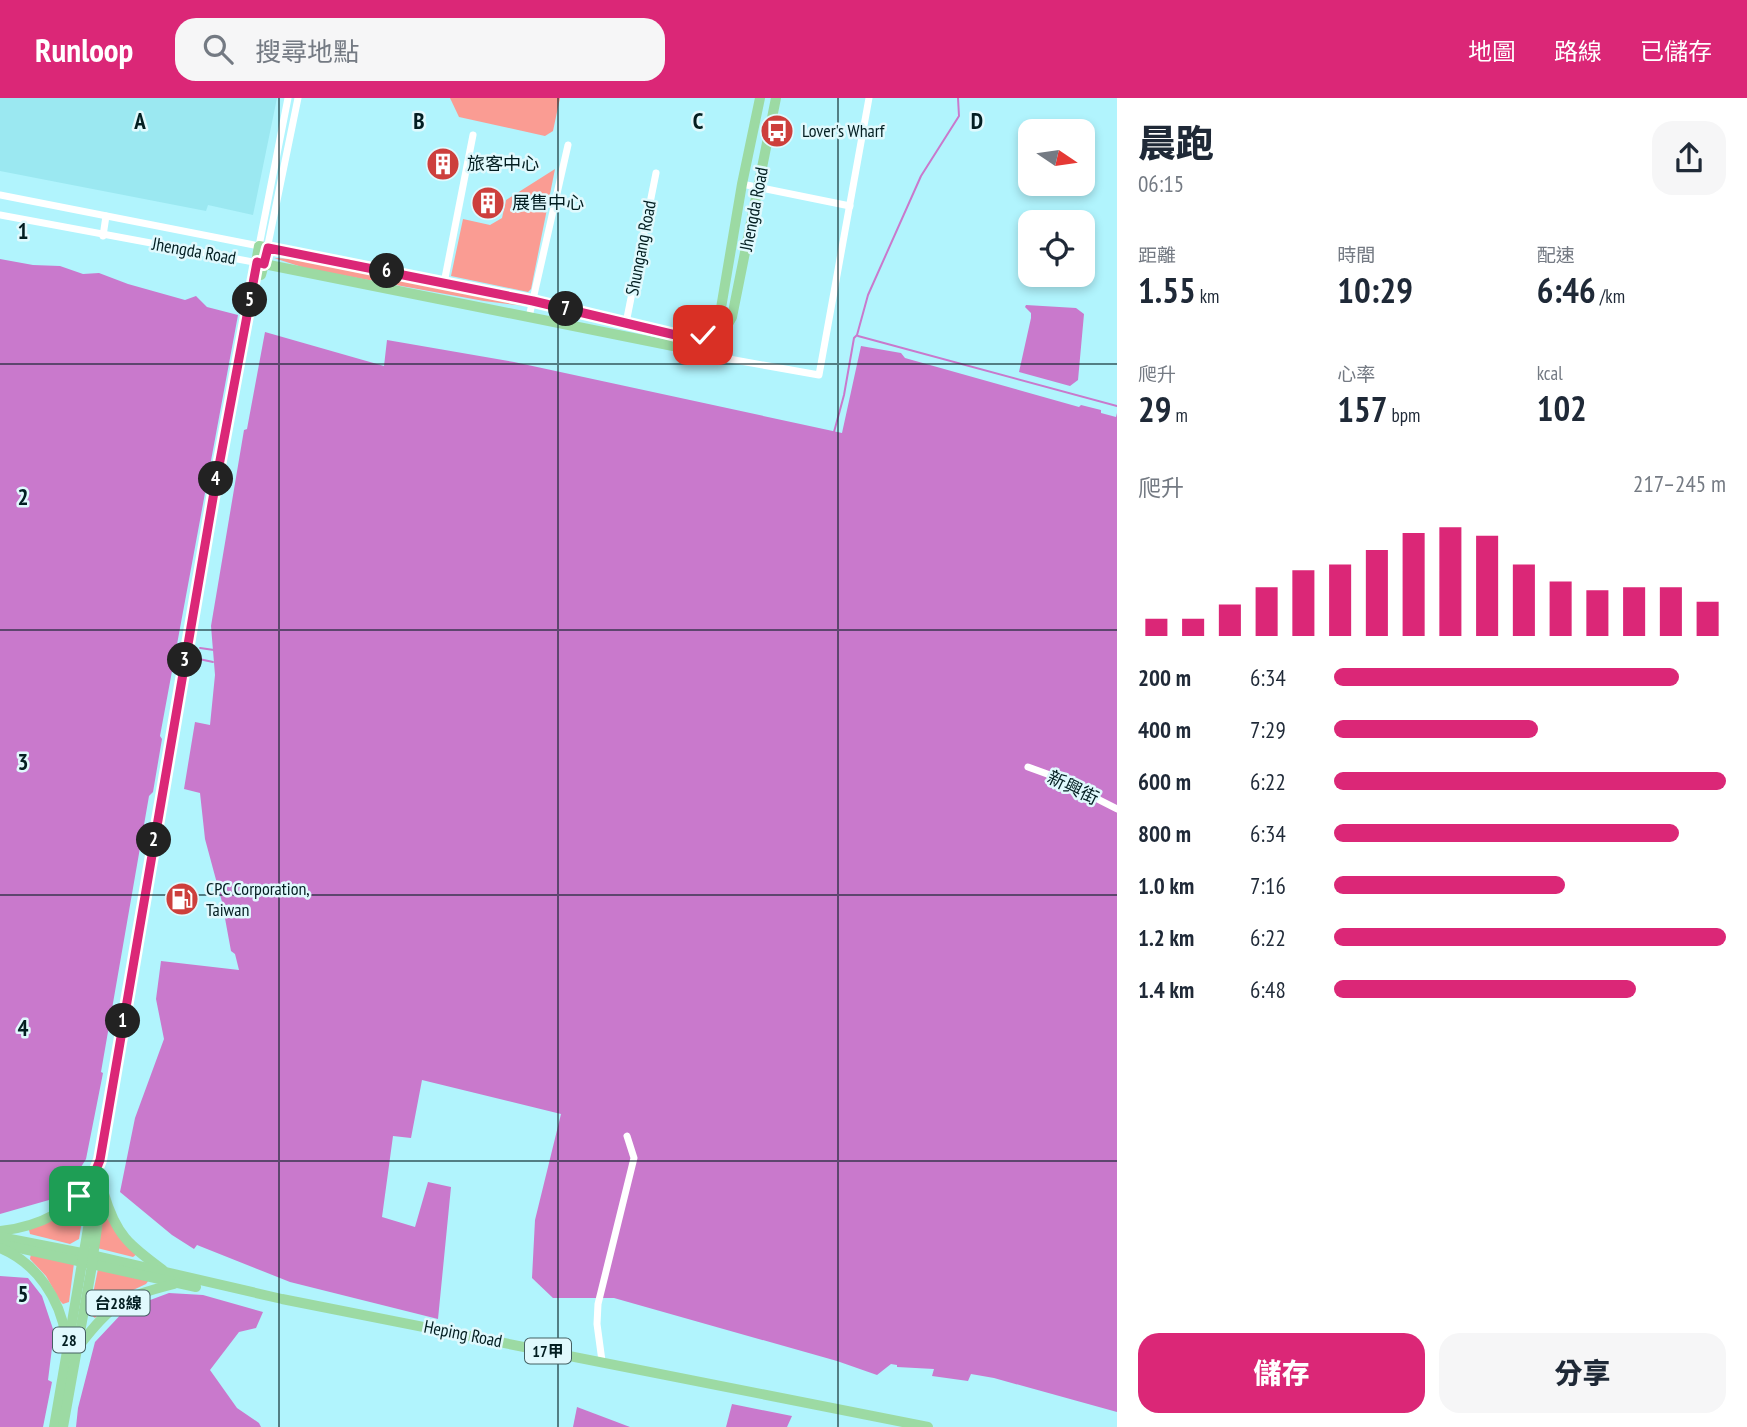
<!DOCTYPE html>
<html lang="zh-TW">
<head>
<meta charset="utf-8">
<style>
	:root { --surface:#fff; --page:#f6f6f7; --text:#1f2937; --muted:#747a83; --accent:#db2777 }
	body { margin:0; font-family:"PT Sans Narrow","Noto Sans TC",sans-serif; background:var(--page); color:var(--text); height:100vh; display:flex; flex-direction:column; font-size:26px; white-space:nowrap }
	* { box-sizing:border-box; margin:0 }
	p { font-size:23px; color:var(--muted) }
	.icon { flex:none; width:38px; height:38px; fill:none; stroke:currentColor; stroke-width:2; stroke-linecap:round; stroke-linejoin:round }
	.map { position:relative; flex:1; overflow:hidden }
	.details { display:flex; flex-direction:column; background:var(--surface); width:630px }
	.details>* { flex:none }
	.needle { width:46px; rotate:103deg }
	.buttons { position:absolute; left:1018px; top:21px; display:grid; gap:14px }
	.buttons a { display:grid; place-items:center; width:77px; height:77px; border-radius:14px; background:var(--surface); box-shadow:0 4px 10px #0003; font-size:35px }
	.pin { position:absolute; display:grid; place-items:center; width:60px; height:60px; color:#fff; margin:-30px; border-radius:14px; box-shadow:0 4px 10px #0006 }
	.km { position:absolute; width:35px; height:35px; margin:-18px; border-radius:50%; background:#222; color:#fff; font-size:19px; line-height:35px; text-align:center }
	.round { display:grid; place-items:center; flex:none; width:74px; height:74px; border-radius:21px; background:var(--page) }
	.headline { display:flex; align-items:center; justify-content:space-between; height:119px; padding:0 21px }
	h1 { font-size:38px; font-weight:800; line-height:52px }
	.stats { display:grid; grid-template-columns:repeat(3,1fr); gap:10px; height:119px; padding:7px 21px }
	.stats div { display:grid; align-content:center }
	.stats b { font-size:35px; font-weight:800 }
	.stats small { font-size:19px; font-weight:400 }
	.stats p { font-size:19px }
	.chart { height:196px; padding:14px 21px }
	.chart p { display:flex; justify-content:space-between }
	.chart svg { width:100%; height:126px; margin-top:7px; stroke:var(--accent); stroke-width:6 }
	.button { display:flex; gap:14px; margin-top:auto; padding:14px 21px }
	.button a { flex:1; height:80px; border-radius:21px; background:var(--accent); color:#fff; font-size:28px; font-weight:800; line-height:80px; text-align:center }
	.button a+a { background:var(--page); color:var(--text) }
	ul { padding:0 21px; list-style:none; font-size:23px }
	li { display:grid; grid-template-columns:112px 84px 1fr; align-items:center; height:52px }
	li i { height:18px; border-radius:9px; background:var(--accent) }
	header { display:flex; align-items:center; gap:42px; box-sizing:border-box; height:98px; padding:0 35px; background:var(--accent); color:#fff }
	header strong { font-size:33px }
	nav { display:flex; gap:38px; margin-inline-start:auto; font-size:24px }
	.search { width:490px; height:63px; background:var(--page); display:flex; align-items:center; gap:18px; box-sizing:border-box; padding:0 24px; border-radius:21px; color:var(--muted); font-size:26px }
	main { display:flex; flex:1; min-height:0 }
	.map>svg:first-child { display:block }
</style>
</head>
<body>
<header>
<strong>Runloop</strong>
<div class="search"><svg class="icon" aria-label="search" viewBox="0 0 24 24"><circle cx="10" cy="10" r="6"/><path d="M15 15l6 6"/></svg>搜尋地點</div>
<nav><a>地圖</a><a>路線</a><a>已儲存</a></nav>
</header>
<main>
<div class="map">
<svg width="1117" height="1329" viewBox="0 0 1117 1329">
	<rect width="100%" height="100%" fill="#b1f4fd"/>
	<polygon fill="#9be8f1" points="0,0 277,0 253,117 208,107 206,113 0,73"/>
	<g fill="#fa9c93">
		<polygon points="450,0 560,0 553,33 545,38 459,19"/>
		<polygon points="555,71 531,191 528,194 451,178 463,121 490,127 502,120 506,102"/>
		<polygon points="274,160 314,162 525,205 525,208 484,203 308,171"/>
		<polygon points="81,1102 85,1104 79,1141 70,1146 30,1136 29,1132"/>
		<polygon points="106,1118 119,1139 137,1156 133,1159 97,1150 102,1120"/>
		<polygon points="31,1156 74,1165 69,1204 63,1206 60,1203 46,1178 30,1161"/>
		<polygon points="98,1171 149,1182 146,1186 116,1200 95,1220 89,1216"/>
	</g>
	<g fill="#c979cc">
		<polygon points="0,161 33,167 60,168 83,176 99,175 128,186 185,202 196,198 207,209 238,217 160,638 162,641 153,694 149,698 101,974 103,975 86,1061 63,1098 0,1116"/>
		<polygon points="1026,207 1076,210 1084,216 1078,282 1070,288 1019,274 1031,220 1031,215 1025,209"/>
		<polygon points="265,234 384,268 387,242 514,264 842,335 861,248 901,255 905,260 1079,309 1081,307 1101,312 1101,315 1116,319 1117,315 1117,1314 994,1280 971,1276 968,1283 932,1278 934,1271 897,1269 897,1267 891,1266 877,1277 837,1263 614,1200 553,1200 532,1180 535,1122 561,1016 422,982 411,1040 393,1038 382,1119 415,1129 428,1084 451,1089 438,1221 290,1184 197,1147 194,1151 172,1137 120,1094 135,1020 164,941 156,901 161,863 239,872 235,856 231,853 222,804 205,741 200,695 184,691 195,624 210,627 215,577 211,528 244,332 247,331"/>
		<polygon points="0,1178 28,1180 42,1198 54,1234 48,1282 52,1284 43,1329 0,1329"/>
		<polygon points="169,1195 203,1197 263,1214 256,1230 239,1234 210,1272 237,1310 259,1325 261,1329 76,1329 78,1310 95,1244 126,1211"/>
		<polygon points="732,1306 792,1318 787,1329 726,1329"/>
		<polygon points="577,1309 630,1329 573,1329"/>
	</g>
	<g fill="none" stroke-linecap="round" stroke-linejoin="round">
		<g stroke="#c979cc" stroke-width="2">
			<polyline points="858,238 1117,308"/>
			<polyline points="834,334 844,297 854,240 857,237 868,197 921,78 959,18 958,0"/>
			<polyline points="200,550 214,552"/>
			<polyline points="199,561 213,564"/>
		</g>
		<g stroke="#fff" stroke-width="7">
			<polyline points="742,86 850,108"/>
			<polyline points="0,97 259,148 288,0"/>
			<polyline points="0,117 264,166 298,0"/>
			<polyline points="103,138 106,118"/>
			<polyline points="444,185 473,37"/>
			<polyline points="529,219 568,47"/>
			<polyline points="626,225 656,75"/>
			<polyline points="729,261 819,277 869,0"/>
			<polyline points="1028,669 1050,677 1117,711"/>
			<polyline points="602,1263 597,1226 598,1206 634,1060 627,1038"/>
		</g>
		<g stroke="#9cdaa3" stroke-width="10">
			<path d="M261 177 264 166 673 248C703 253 718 246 732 219L776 0"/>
			<path d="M104 1096C116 1137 129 1147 163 1172"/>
			<path d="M0 1133C38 1129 78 1111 95 1075"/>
			<polyline points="0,1139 92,1157 282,1201 928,1329"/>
			<polyline points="0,1146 196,1189"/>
			<path d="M0 1150C37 1165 60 1201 66 1239"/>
			<path d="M79 1248C111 1206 123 1199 174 1186"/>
			<path d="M54 1329 213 400 259 148 533 203 684 238C702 239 714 233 720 216L742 86 760 0"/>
			<polyline points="63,1329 91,1173 104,1079"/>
		</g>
	</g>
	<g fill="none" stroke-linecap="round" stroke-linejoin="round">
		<defs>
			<polyline id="route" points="79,1098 93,1079 100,1062 213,400 257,164 264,166 268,150 533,203 684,239 703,237"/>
		</defs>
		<use href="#route" stroke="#fff" stroke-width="14"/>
		<use href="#route" stroke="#db2777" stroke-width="9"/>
	</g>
	<path fill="none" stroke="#031e21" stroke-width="2" stroke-opacity="0.55" d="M279 0V1329M558 0V1329M838 0V1329M0 266H1117M0 532H1117M0 797H1117M0 1063H1117"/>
	<defs>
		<symbol id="bus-disc" viewBox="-11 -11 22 22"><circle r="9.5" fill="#cd3f3c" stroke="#e0f9fd"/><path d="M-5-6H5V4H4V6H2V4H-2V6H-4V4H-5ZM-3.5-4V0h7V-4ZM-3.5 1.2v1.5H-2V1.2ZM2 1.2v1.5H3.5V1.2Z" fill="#fff"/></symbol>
		<symbol id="building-disc" viewBox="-11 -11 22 22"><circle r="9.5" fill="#cd3f3c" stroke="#e0f9fd"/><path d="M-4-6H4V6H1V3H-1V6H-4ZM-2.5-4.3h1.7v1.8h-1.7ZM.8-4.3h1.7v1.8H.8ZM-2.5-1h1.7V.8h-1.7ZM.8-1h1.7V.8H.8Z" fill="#fff"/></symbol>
		<symbol id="fuel-disc" viewBox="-11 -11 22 22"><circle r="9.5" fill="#cd3f3c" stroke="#e0f9fd"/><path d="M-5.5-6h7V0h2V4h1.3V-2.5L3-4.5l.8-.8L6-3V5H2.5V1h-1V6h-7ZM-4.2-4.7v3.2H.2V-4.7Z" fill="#fff"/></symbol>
	</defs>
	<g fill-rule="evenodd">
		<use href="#bus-disc" x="758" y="14" width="38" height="38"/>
		<use href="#building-disc" x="424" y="47" width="38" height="38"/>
		<use href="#building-disc" x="469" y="86" width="38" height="38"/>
		<use href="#fuel-disc" x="163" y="782" width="38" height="38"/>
	</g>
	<g text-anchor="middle" stroke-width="5" stroke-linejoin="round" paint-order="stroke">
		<g fill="#e0f9fd" stroke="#456063" stroke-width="2">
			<rect x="86.5" y="1192.5" width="63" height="25" rx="5"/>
			<rect x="53" y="1229.5" width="32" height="25" rx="5"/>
			<rect x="525" y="1240.5" width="46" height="25" rx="5"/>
		</g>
		<g font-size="16" font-weight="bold" fill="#031e21">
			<text x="118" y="1211">台28線</text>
			<text x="69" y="1248">28</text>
			<text x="548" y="1259">17甲</text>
		</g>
		<g font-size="18" fill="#031e21" stroke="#e0f9fd" text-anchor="start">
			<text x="802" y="39">Lover's Wharf</text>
			<text x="467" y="72">旅客中心</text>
			<text x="512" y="111">展售中心</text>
			<text x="206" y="797">CPC Corporation,<tspan x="206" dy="21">Taiwan</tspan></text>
		</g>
		<g font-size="18" fill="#031e21" stroke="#e0f9fd">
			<text transform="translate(754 111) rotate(-79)" y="6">Jhengda Road</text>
			<text transform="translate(641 150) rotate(-79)" y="6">Shungang Road</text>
			<text transform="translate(194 153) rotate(10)" y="6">Jhengda Road</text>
			<text transform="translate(1073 690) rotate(26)" y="6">新興街</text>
			<text transform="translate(463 1236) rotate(11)" y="6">Heping Road</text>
		</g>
	</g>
	<g font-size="23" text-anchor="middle" font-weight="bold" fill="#031e21" stroke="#e0f9fd" stroke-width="5" stroke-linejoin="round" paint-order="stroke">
		<text x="140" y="31">A</text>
		<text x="419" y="31">B</text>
		<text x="698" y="31">C</text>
		<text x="977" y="31">D</text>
		<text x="23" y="141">1</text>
		<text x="23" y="407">2</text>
		<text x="23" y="672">3</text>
		<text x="23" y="938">4</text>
		<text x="23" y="1204">5</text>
	</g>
</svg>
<div class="buttons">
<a><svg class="needle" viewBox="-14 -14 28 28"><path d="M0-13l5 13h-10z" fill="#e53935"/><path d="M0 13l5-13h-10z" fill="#747a83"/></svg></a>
<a><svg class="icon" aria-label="locate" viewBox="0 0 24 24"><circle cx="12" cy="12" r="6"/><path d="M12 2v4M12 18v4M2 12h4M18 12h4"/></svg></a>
</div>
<div class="pin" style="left:79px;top:1098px;background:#1e9e55"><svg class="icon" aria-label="arrive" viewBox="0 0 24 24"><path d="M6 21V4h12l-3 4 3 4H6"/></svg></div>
<div class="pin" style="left:703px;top:237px;background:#d93025"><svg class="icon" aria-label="check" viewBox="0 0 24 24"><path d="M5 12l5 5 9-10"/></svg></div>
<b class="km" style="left:123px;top:923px">1</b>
<b class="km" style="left:154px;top:742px">2</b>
<b class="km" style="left:185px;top:562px">3</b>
<b class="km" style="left:216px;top:381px">4</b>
<b class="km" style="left:250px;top:202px">5</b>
<b class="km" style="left:387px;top:173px">6</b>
<b class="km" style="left:566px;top:211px">7</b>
</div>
<section class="details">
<div class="headline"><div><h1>晨跑</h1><p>06:15</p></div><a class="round"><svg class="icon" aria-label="share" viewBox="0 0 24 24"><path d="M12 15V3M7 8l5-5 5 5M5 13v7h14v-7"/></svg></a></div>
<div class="stats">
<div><p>距離</p><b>1.55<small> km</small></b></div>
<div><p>時間</p><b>10:29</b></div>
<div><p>配速</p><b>6:46<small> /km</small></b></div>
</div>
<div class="stats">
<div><p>爬升</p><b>29<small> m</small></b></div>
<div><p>心率</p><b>157<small> bpm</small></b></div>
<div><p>kcal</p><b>102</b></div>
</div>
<div class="chart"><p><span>爬升</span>217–245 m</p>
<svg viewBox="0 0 160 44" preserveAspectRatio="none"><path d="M5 44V38M15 44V38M25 44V33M35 44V27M45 44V21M55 44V19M65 44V14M75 44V8M85 44V6M95 44V9M105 44V19M115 44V25M125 44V28M135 44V27M145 44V27M155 44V32"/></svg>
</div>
<ul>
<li><b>200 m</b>6:34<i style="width:88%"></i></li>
<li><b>400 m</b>7:29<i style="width:52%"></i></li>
<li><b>600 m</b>6:22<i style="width:100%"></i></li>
<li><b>800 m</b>6:34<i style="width:88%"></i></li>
<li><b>1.0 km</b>7:16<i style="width:59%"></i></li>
<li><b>1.2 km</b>6:22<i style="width:100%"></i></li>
<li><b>1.4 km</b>6:48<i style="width:77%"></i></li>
</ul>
<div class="button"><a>儲存</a><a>分享</a></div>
</section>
</main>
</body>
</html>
